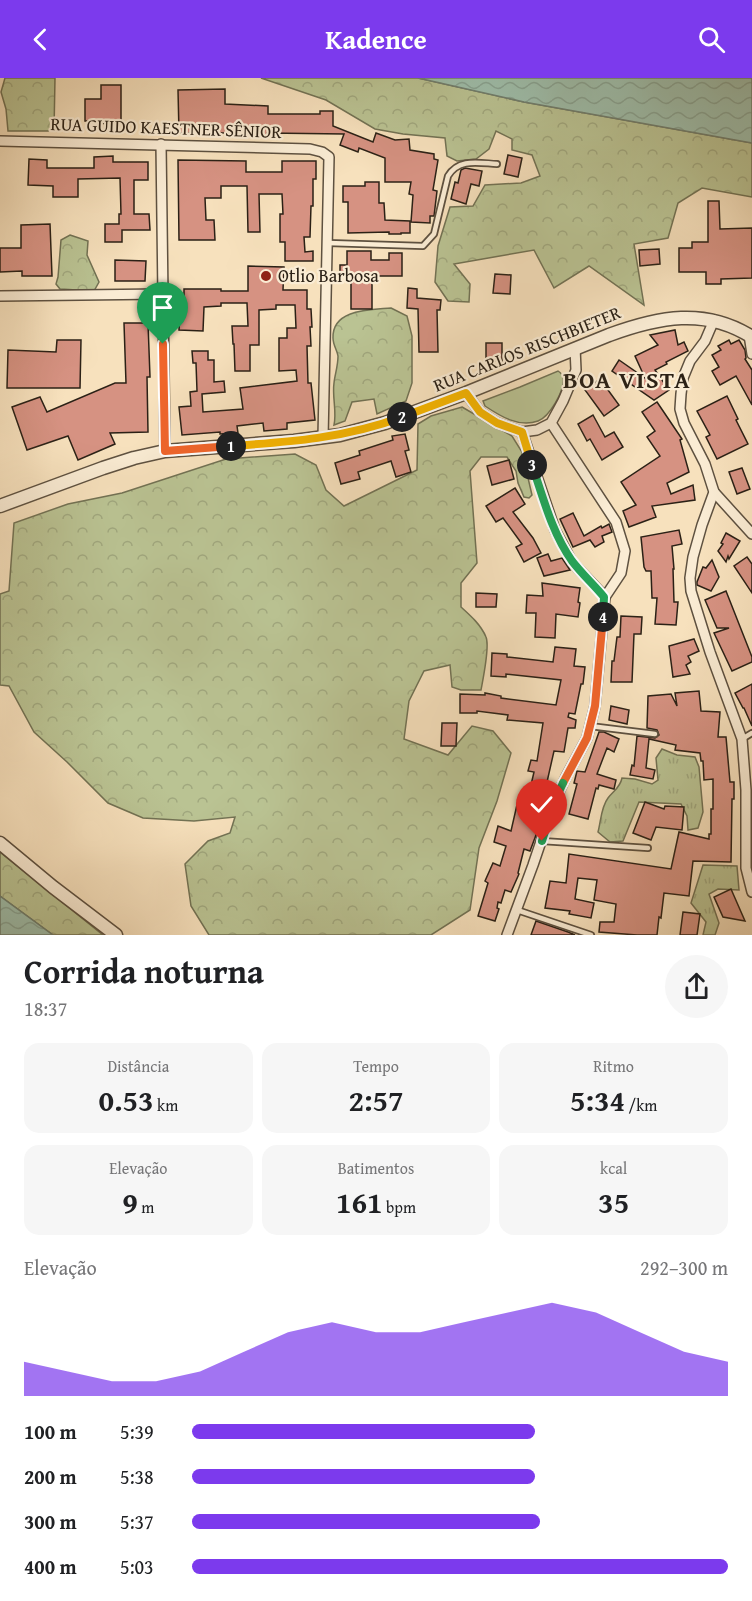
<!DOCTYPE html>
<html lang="pt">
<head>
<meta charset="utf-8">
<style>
	:root { --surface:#fff; --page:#f6f6f6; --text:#202124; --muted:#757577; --accent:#7c3aed }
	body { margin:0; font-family:"Gentium Book Plus",serif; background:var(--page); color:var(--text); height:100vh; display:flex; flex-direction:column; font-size:22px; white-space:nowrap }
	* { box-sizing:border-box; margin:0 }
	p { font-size:20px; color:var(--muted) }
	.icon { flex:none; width:33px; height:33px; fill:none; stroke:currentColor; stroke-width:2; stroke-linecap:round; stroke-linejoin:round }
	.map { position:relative; height:857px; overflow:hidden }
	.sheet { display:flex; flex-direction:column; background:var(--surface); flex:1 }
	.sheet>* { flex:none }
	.pin { position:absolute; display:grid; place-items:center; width:51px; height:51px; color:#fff; margin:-62px -26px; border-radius:50% 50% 50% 0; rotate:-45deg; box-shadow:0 0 6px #0007 }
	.pin .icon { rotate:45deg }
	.km { position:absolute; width:30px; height:30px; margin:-15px; border-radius:50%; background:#222; color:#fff; font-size:16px; line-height:30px; text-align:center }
	.round { display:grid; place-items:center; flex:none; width:63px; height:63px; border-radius:32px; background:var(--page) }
	.headline { display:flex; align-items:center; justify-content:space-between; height:102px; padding:0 24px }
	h1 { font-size:33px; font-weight:600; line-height:45px }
	.stats { display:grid; grid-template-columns:repeat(3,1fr); gap:9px; height:102px; padding:6px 24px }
	.stats div { display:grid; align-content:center; border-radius:15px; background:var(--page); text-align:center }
	.stats b { font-size:30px; font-weight:600 }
	.stats small { font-size:16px; font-weight:400 }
	.stats p { font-size:16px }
	.chart { height:168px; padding:12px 24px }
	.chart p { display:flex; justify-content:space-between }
	.chart svg { width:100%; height:108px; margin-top:6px; fill:var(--accent); opacity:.7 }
	ul { padding:0 24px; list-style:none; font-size:20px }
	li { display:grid; grid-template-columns:96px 72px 1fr; align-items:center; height:45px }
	li i { height:15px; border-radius:8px; background:var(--accent) }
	header { display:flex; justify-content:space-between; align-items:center; height:78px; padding:0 24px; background:var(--accent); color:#fff; font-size:27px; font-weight:600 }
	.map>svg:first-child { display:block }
</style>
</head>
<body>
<header><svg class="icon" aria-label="back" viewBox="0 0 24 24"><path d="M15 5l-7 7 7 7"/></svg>Kadence<svg class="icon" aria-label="search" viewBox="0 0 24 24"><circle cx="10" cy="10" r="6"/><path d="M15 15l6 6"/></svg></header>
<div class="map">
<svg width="752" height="857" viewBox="0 0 752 857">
	<defs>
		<pattern id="grass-tufts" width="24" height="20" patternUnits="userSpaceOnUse" patternTransform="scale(1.5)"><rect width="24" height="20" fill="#bac393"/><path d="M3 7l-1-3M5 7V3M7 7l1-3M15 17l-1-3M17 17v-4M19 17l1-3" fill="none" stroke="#a0a77e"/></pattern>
		<pattern id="forest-crowns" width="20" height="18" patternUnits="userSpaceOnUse" patternTransform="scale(1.5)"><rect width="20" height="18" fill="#bac393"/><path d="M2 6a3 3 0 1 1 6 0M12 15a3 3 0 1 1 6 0" fill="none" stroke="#a0a77e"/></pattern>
		<pattern id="water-waves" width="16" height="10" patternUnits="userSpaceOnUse" patternTransform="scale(1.5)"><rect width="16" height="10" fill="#9ebeab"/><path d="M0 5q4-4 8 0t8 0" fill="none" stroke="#88a392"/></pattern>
	</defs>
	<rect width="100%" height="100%" fill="#f7e1bd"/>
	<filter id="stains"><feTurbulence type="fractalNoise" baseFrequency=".00333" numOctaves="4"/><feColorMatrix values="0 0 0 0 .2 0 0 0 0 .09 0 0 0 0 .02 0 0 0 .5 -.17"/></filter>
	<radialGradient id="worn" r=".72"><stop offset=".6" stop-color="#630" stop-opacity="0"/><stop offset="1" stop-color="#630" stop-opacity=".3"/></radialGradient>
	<g fill="url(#grass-tufts)" stroke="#727254" stroke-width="1.5">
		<path d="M662 671 677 677 695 679 699 689 703 734 698 750 688 752 687 738 681 726 639 724 623 763 610 764 598 754C601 743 601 729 608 720 614 712 620 710 622 700L635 701 652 706 658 702 656 680Z"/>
		<polygon points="703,787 737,788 739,812 718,811 709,816 719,845 715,857 703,857 706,844 691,825"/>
	</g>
	<g fill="url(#forest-crowns)" stroke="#727254" stroke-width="1.5">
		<polygon points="5,0 55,0 54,53 8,53 6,31 1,14"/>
		<polygon points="261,0 418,0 524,24 752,65 752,119 702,110 678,125 668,160 634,166 644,227 589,188 554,210 534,172 454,186 470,206 469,224 448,223 435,204 438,168 450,129 473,128 485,107 521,105 540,98 532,77 512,72 512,61 496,53 489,71 476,81 457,83 447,78 445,60 403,56 375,51 326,22"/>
		<polygon points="70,157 88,163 87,177 99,204 94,213 60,211 56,206 58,199 61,162"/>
		<path d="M391 230 407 238 412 258V305L406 323 377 336 374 321 352 324 345 343 334 347C337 333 332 319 334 305 335 296 338 288 338 278 337 272 333 267 333 260 332 231 370 232 391 230Z"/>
		<path d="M462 329 512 358 522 374 532 417 529 420 524 419 518 405 516 393 507 379H481L470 393 477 485 461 505V529C471 538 481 547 486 559 490 568 483 601 481 612H461L452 609 450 587 424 593 409 623 404 661 448 677 472 648 493 653 511 675 497 723 479 770 470 832 431 857H209L191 828 185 786 208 763 230 755 235 739 194 743 143 740 108 725 67 684 34 654 9 608 0 607V516L9 513 14 445 68 426 122 415 226 381 295 376 316 387 326 412 344 428 417 392 418 346 431 338Z"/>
		<polygon points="0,774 103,857 53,857 0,818"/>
	</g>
	<path fill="#bac393" stroke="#727254" stroke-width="1.5" d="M558 293C561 295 563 297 563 300 565 313 549 339 538 343 519 350 500 338 485 328L483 323 520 309Z"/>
	<g fill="url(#water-waves)" stroke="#707f6f" stroke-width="1.5">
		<polygon points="418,0 752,0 752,65 524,24"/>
		<polygon points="0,818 53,857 0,857"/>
	</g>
	<g fill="#d69282" stroke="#2b2116" stroke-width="1.5">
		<polygon points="101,7 121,7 121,43 114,43 108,51 102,43 85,43 85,21 101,21"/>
		<polygon points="225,11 225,26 268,28 268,36 320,36 320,33 333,33 333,48 373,64 376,55 395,62 409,61 410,72 434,76 434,81 438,82 433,112 437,113 434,138 430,138 430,145 411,144 413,117 409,116 411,104 385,104 385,80 359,70 358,74 340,67 344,56 267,55 267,58 230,57 230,55 179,55 178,12"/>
		<polygon points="508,77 522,80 518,99 504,96"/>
		<polygon points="113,78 113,84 148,84 148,102 134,102 134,136 149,136 150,152 122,152 122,164 105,164 105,146 119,146 119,136 121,136 120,100 78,101 78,119 53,119 53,108 28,107 29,81 47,82 47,90 94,90 94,79"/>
		<polygon points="178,82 246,83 246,94 282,94 282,83 316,83 316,101 313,101 313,128 311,128 310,159 304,159 305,174 313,173 313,183 285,183 285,164 280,164 280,136 283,136 282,116 259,116 260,154 248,154 247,108 221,108 221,120 205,120 206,142 214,142 215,162 179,162"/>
		<polygon points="465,90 482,93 479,108 471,106 466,126 451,121 455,104 458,105 461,92"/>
		<polygon points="365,104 379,104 379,125 384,125 385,142 410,143 410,155 401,155 401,156 389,156 389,154 348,155 348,124 343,124 343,108 365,108"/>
		<polygon points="708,123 719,123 720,151 752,150 752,200 721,201 721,206 706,206 706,194 679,194 679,170 692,170 692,164 708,164"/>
		<polygon points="50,146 52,198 22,198 22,193 0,194 0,170 21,170 21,147"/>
		<polygon points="659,171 660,186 640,188 639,172"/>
		<polygon points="347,173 371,173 371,182 389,182 389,175 402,175 402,198 372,198 372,231 351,231 351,197 340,198 340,187 347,187"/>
		<polygon points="115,182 146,183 145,203 115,203"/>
		<polygon points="248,188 284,189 283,212 307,212 307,231 311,231 312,249 310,249 311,268 307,268 308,305 311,305 315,342 287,345 287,351 264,353 263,345 237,348 238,355 220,356 220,354 182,357 179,329 191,328 190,314 197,313 196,285 193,285 192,273 208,273 208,282 214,282 214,304 224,303 225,314 202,316 203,334 243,331 240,310 297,303 296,292 279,293 279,260 287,260 287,250 296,250 295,227 276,227 276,231 259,232 259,267 250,267 250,293 235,293 234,266 233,266 232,248 248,248 247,225 221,225 221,228 204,229 203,253 179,252 180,233 184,233 184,211 221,211 221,213 248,213"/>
		<polygon points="495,196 511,197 510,216 493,215"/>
		<polygon points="408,210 417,211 417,220 441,222 440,232 437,232 438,274 419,274 418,231 407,230"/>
		<polygon points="124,245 148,245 150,299 147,299 148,354 110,355 115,366 78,382 68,358 27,372 12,329 40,319 47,334 115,305 126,305"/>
		<polygon points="675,252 678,267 684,264 688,273 666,284 667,286 655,292 669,312 654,322 612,293 619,282 645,300 635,278 658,267 650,257"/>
		<polygon points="57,262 81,262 80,310 7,310 8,272 56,274"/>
		<polygon points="729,262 731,266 739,262 745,272 746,280 745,281 752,292 752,327 736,298 720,307 712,293 719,289 712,277 721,272 718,268"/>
		<rect x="486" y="265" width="16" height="18"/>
		<polygon points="600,301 619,327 604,338 585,312"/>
		<polygon points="727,318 738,341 736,342 748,366 717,381 706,359 710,357 697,333"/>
		<polygon points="657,324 682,361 680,362 689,394 667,405 671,416 693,407 695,422 652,428 656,439 629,449 623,433 636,427 621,404 660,378 647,359 655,353 642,334"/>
		<polygon points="593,337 605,359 614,354 623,369 602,382 590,361 587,363 578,346"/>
		<polygon points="405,356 409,372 405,373 411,394 396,399 391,383 358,394 360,401 341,406 335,385 360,377 359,373 393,362 392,358"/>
		<polygon points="509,382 514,401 492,407 487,388"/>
		<polygon points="742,390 750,411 737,416 729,394"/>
		<polygon points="515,410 525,426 513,434 533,460 541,475 524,484 516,469 522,466 503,440 496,444 486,428"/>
		<polygon points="573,435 584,458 601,448 602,450 609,446 612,454 602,458 604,464 595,469 590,462 573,469 560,441"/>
		<polygon points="679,452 682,466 672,468 674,491 673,491 674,524 678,524 676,547 655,546 657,520 652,520 651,493 646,493 644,489 641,459"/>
		<polygon points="726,455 740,463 729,481 728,478 726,484 718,473 723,466 721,465"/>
		<polygon points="548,476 551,483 562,480 570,492 544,498 537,480"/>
		<polygon points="747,479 752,486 752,515 734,488"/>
		<polygon points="712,482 719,499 711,513 697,507 697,504 703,489 706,490"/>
		<polygon points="542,505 580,510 578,524 580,525 578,539 556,536 555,560 535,559 536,535 526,535 527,517 543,518"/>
		<polygon points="726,513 752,579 752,584 732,593 714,555 729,550 717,550 705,522"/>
		<polygon points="476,515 497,516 496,529 476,529"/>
		<polygon points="621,538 642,539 641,556 634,556 632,604 611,604 612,583 614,583 617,559 620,559"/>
		<polygon points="694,561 699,573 688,578 691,584 686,587 690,596 673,599 669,568"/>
		<polygon points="555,569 576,571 574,588 585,589 583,606 581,606 575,636 569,635 568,639 576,642 575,650 568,650 564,674 554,673 547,704 552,705 548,719 545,718 539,749 530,773 524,771 518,795 519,796 511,814 505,812 501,825 498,824 497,830 499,831 495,843 478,838 488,805 485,803 493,785 500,788 506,768 494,764 498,748 511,753 519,718 528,720 534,694 528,693 531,682 537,683 543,645 507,642 508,637 477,633 477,635 460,635 460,616 485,617 485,615 501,618 501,620 556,627 561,602 506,596 506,599 491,598 492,575 507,576 507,579 553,584"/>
		<polygon points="752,606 752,648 744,630 743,630 735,615"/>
		<polygon points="699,613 701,633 720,634 718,659 726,659 730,704 734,704 734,721 732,721 731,784 693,783 689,818 664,815 661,840 659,839 657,857 637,857 599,854 600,844 614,844 616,826 594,822 597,802 578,800 575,821 594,825 591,840 569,836 570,833 545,830 550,803 566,805 569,776 671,791 679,754 709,761 709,756 711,756 711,731 713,731 713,701 704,702 703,683 701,683 700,675 675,672 676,667 649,661 646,690 655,692 653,701 630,697 632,687 634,688 637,658 655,660 659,657 657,652 647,650 648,618 671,616 677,628 675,615"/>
		<polygon points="611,628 629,632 627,646 609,642"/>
		<polygon points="442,645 457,645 456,668 441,668"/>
		<polygon points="599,654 604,654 619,661 614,674 607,670 597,696 616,702 614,711 599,707 598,711 596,710 588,741 569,736 577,706 574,705 577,693 585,694"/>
		<polygon points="645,724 664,731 665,728 684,729 682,752 656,749 651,762 633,755"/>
		<polygon points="731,811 745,843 723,839 714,819"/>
		<polygon points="683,834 700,836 697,857 680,857"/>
		<polygon points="536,843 568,854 575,857 531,857"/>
	</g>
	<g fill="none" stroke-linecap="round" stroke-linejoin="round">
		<defs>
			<g id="service">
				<path d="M328 165 423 168 434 156 448 98C459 80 478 85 497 86"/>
				<polyline points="590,648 655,656"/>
				<polyline points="742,661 752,655"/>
				<polyline points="542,763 648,770"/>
				<polyline points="517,832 591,857"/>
			</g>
			<g id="minor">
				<polyline points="0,63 310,71 322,74 329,79 323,360"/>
				<polyline points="161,66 165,373"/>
				<polyline points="0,218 162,216"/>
				<polyline points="714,242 705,263 690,283 683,300 681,316 680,331 684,345 705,386 714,414 702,447 693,479 690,500 691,513 710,574 742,661 746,712 746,790 752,814"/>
				<polyline points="749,257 752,276"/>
				<polyline points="466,315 480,334 497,345 522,354 537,352 551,345 563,323 576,292 575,270"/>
				<polyline points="522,354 555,452 572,484 605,519"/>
				<polyline points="714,414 752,456"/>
				<polyline points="507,857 533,787 555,722 566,699 587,660 595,628 605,519 621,495 625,473 616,444 551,345"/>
			</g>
			<g id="tertiary">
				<path d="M0 428 103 390 134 380 165 373 294 363 340 357 385 345 466 315 609 257C658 239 705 229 752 259"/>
				<polyline points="0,765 53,809 116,857"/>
			</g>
		</defs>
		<use href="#service" stroke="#5e5140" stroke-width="8"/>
		<use href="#minor" stroke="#5e5140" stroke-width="12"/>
		<use href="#tertiary" stroke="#5e5140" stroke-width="15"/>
		<use href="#service" stroke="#faecd4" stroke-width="4.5"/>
		<use href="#minor" stroke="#faecd4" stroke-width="9"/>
		<use href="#tertiary" stroke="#faecd4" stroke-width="12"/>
	</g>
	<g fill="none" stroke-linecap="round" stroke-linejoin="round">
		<defs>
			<polyline id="split-1" points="163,266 165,373 231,368"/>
			<path id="split-2" d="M231 368C290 364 346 360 402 339"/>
			<polyline id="split-3" points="402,339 466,315 480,334 497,345 522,354 532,387"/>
			<path id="split-4" d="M532 387C543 419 552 455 572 483 582 496 594 507 604 519L603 539"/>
			<polyline id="split-5" points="563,705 587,660 595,628 603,539"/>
			<polyline id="split-6" points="542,763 555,722 563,705"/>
		</defs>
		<use href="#split-1" stroke="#fff" stroke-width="12"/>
		<use href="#split-2" stroke="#fff" stroke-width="12"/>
		<use href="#split-3" stroke="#fff" stroke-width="12"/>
		<use href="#split-4" stroke="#fff" stroke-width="12"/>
		<use href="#split-5" stroke="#fff" stroke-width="12"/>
		<use href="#split-6" stroke="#fff" stroke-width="12"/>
		<use href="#split-1" stroke="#f0652b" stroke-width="8"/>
		<use href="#split-2" stroke="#f5b400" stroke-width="8"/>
		<use href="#split-3" stroke="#f5b400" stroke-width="8"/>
		<use href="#split-4" stroke="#22a559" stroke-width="8"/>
		<use href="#split-5" stroke="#f0652b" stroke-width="8"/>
		<use href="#split-6" stroke="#22a559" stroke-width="8"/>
	</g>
	<circle fill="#8f2418" stroke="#faecd4" stroke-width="2" cx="266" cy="198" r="6"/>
	<g text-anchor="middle" stroke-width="4.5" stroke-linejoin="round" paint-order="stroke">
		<g font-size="18" fill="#2b2116" stroke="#faecd4">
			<text transform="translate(166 50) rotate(2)" y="6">RUA GUIDO KAESTNER SÊNIOR</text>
			<text transform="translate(527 271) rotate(-22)" y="6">RUA CARLOS RISCHBIETER</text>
		</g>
		<g font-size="18" fill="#2b2116" stroke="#faecd4" text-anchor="start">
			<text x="278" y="204">Otlio Barbosa</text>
		</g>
		<g font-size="24" font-weight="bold" letter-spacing="1.5" fill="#2b2116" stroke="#faecd4">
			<text x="627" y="310">BOA VISTA</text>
		</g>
	</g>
	<rect width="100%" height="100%" filter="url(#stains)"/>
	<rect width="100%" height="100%" fill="url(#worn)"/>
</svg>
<div class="pin" style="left:163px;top:266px;background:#1e9e55"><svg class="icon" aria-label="arrive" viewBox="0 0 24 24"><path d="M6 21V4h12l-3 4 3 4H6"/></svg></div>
<div class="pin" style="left:542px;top:763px;background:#d93025"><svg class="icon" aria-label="check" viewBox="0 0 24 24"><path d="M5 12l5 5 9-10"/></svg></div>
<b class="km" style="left:231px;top:368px">1</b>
<b class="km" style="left:402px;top:339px">2</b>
<b class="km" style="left:532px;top:387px">3</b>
<b class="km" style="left:603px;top:539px">4</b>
</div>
<section class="sheet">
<div class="headline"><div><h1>Corrida noturna</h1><p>18:37</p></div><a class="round"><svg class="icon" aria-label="share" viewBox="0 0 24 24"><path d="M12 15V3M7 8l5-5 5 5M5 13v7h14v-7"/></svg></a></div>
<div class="stats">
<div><p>Distância</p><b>0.53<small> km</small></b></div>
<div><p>Tempo</p><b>2:57</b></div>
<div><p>Ritmo</p><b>5:34<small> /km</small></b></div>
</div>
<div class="stats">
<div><p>Elevação</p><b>9<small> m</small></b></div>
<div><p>Batimentos</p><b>161<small> bpm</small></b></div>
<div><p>kcal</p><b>35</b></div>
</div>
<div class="chart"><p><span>Elevação</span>292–300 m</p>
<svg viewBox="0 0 160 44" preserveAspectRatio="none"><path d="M0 44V30L10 34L20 38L30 38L40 34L50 26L60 18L70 14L80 18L90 18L100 14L110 10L120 6L130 10L140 18L150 26L160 30V44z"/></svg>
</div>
<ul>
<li><b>100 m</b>5:39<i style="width:64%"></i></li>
<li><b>200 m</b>5:38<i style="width:64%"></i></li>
<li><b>300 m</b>5:37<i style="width:65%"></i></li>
<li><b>400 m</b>5:03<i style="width:100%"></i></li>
</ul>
</section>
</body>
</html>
